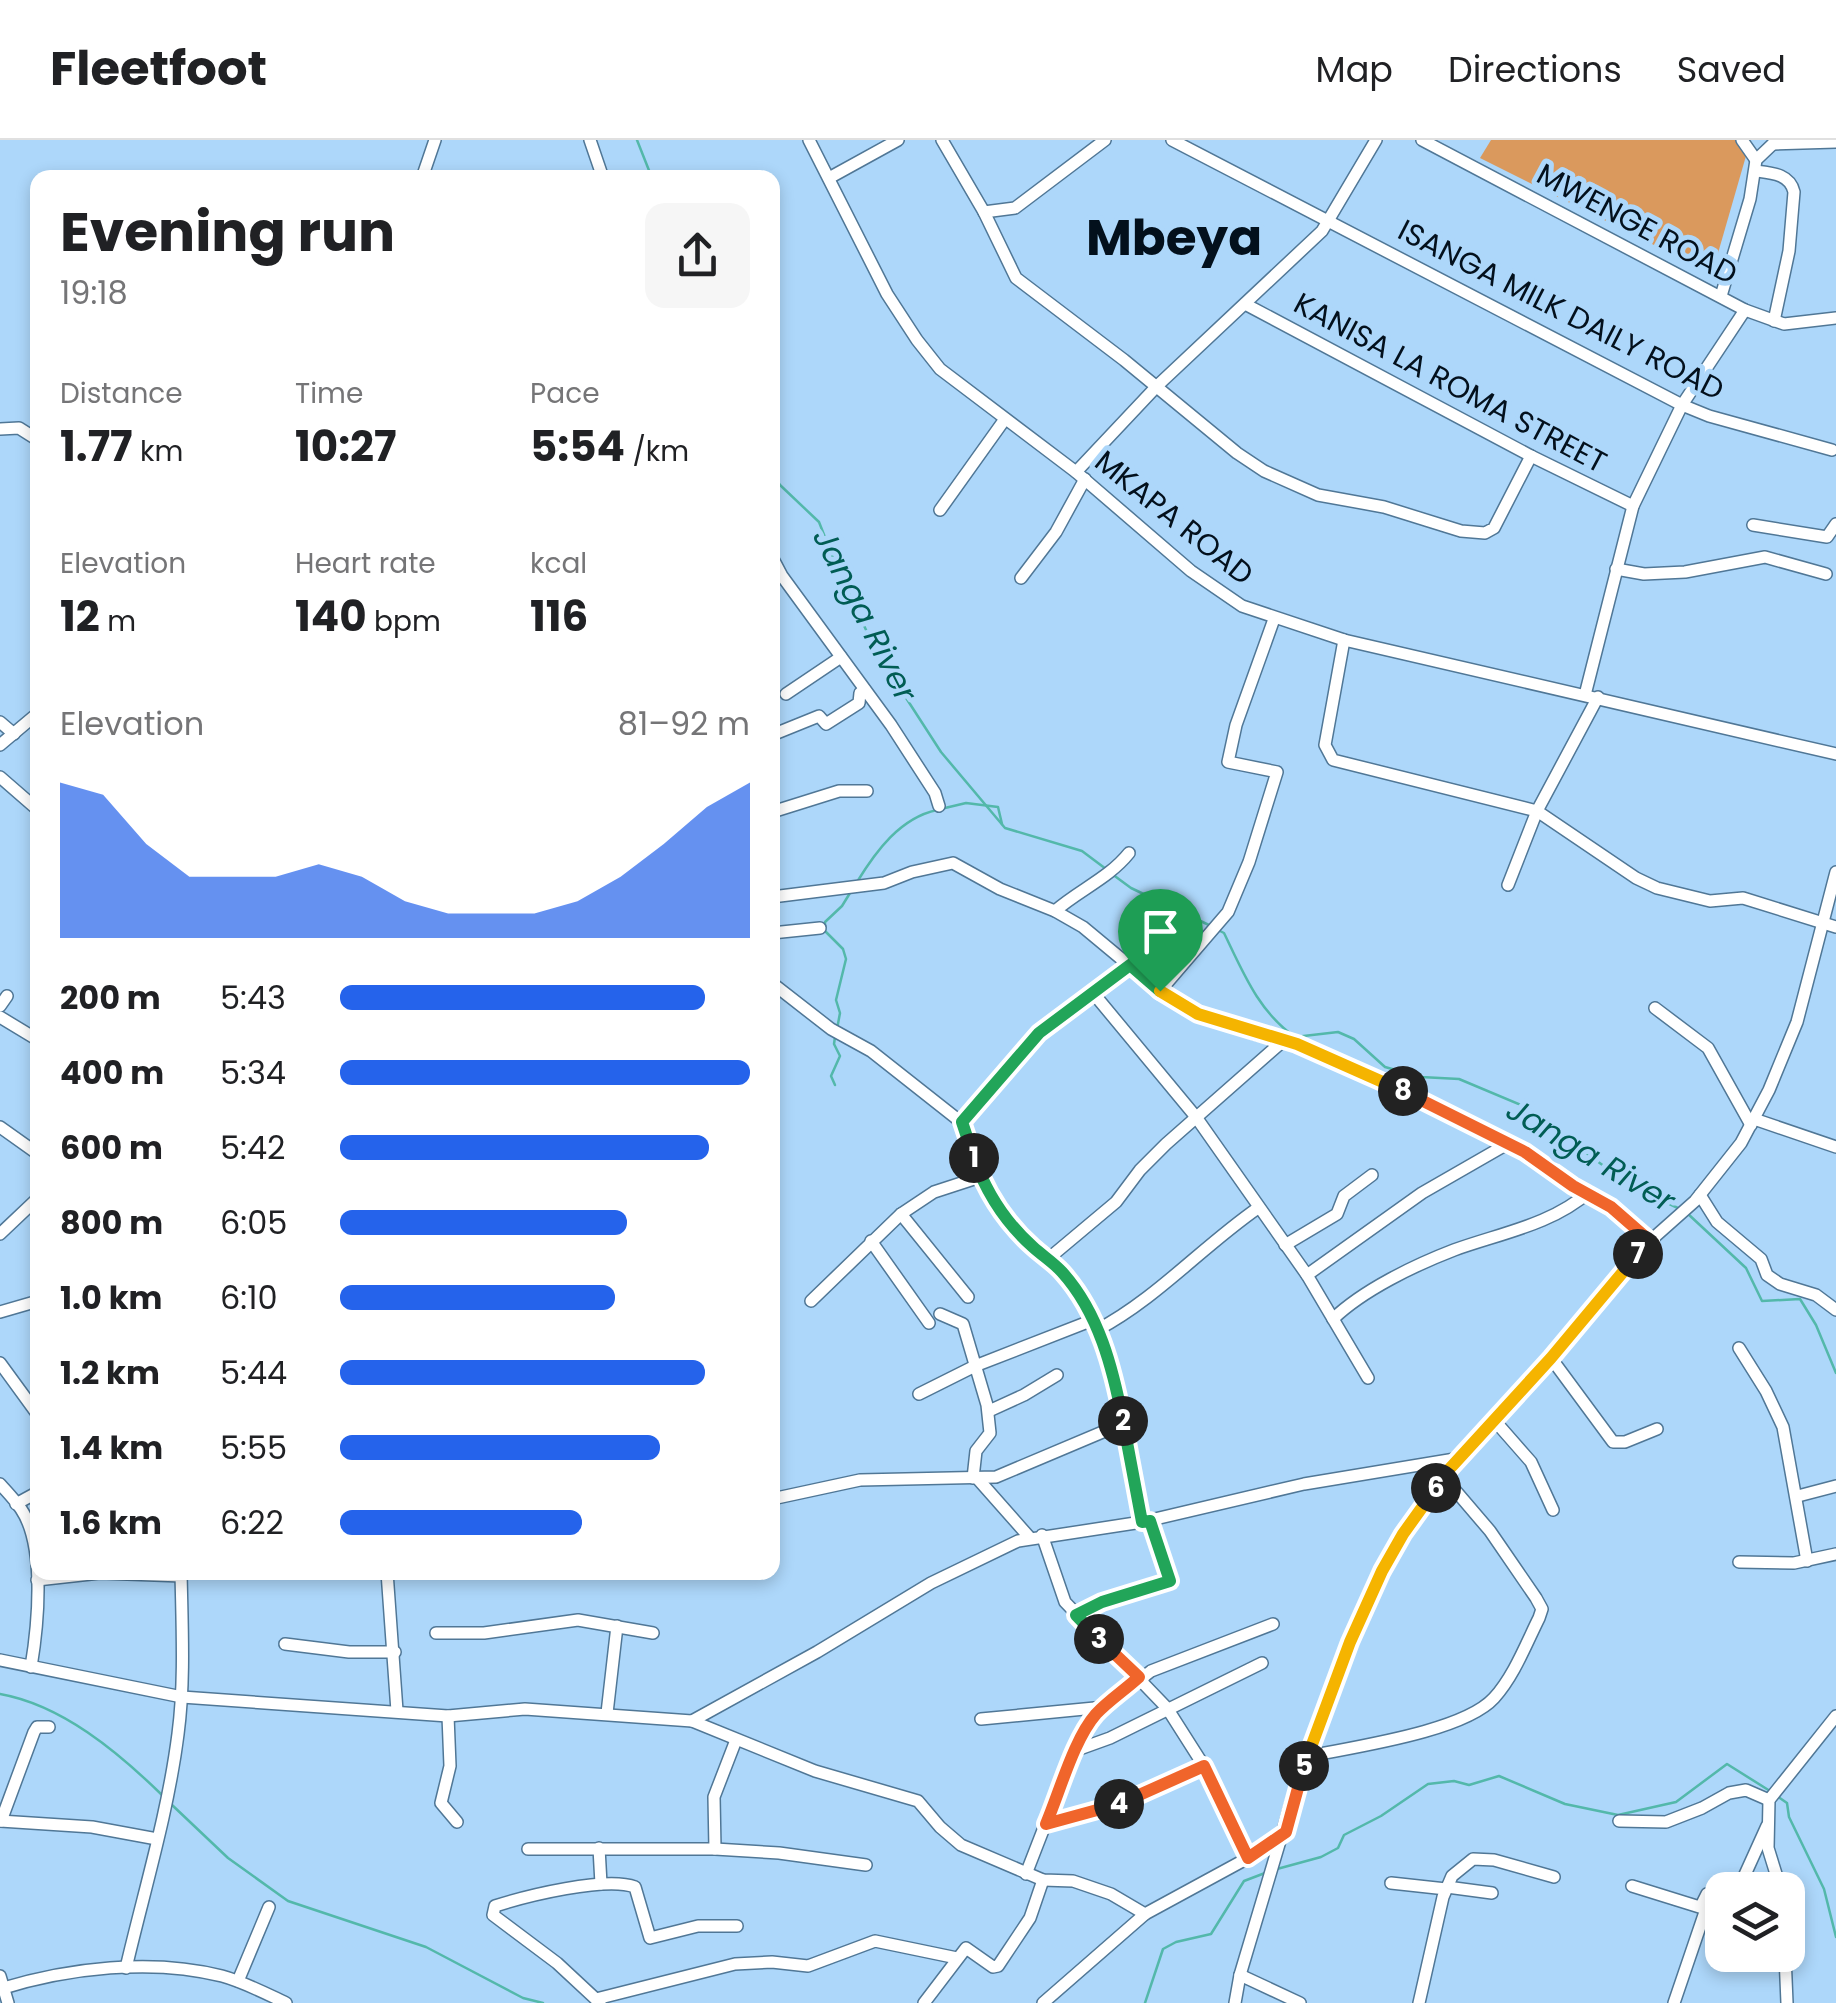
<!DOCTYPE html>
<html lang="en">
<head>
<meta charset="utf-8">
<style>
	:root { --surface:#fff; --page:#f6f6f6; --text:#202124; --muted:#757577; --line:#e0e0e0; --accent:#2563eb }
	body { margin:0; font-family:Poppins,sans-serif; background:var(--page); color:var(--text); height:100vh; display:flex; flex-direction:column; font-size:38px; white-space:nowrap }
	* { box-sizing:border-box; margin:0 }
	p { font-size:32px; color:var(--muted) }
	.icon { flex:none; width:55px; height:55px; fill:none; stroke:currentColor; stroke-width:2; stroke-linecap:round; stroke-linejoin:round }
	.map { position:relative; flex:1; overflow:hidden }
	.panel { position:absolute; left:30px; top:30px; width:750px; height:1410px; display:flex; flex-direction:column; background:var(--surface); border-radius:20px; box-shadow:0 5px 15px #0003 }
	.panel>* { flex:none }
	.buttons { position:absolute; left:1705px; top:1732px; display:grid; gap:20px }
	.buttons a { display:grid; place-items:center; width:100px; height:100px; border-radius:20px; background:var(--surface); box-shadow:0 5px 15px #0003; font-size:50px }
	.pin { position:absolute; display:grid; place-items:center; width:85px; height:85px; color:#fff; margin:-102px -42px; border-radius:50% 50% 50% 0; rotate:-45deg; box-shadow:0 0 10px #0007 }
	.pin .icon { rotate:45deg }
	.km { position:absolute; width:50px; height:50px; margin:-25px; border-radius:50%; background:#222; color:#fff; font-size:28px; line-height:50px; text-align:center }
	.round { display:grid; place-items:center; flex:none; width:105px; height:105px; border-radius:20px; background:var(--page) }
	.head { display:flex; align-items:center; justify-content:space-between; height:170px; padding:0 30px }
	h1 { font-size:55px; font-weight:700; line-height:75px }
	.stats { display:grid; grid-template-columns:repeat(3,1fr); gap:15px; height:170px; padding:10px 30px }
	.stats div { display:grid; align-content:center }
	.stats b { font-size:42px; font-weight:700 }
	.stats small { font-size:28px; font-weight:400 }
	.stats p { font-size:28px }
	.chart { height:280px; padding:20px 30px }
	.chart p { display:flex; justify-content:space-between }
	.chart svg { width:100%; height:180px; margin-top:10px; fill:var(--accent); opacity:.7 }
	ul { padding:0 30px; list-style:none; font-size:32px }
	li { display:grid; grid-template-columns:160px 120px 1fr; align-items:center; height:75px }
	li i { height:25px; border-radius:12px; background:var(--accent) }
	header { display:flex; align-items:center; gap:60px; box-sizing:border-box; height:140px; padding:0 50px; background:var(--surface); border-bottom:2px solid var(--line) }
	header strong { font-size:48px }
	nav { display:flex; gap:55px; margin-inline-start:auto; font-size:35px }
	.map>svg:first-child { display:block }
</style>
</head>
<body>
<header>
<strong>Fleetfoot</strong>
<nav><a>Map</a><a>Directions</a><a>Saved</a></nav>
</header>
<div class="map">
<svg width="1836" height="1863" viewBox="0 0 1836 1863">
	<rect width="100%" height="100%" fill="#add7fa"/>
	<polygon fill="#da995d" points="1491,0 1740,0 1748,9 1712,134 1480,18"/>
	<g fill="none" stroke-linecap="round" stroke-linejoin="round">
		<g stroke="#53b8aa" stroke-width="2.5">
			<polyline points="637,0 652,38"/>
			<polyline points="772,333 780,345 819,382 839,433 877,513 941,612 1005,688 1082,711 1106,729"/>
			<polyline points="945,668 966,663 998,667 1002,684"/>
			<polyline points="1112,734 1131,748 1211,786"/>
			<path d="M857 742C876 711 900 678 937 670"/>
			<path d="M1218 790 1224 793C1243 832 1258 871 1295 897L1338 892 1354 899 1385 927 1421 937 1459 939 1528 968 1559 988 1582 1010 1631 1046 1680 1069"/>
			<polyline points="837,889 840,873 836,860 846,819 843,809 825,791 825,782 842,766 850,753"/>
			<polyline points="835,897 834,904 840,916 831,936 835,945"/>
			<polyline points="1687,1073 1746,1128 1762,1161 1800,1159 1816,1185 1836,1233"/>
			<path d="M0 1554C62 1565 118 1612 162 1655"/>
			<polyline points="1777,1656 1787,1663 1789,1677 1824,1749 1836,1797"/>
			<polyline points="171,1664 228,1718 288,1761 426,1807 523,1858 543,1863"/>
			<polyline points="1277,1729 1321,1717 1338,1708 1344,1695 1381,1676 1428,1644 1454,1641 1469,1645 1499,1636 1565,1664 1618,1675 1676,1662 1727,1624 1770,1651"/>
			<polyline points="1145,1863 1163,1809 1176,1802 1211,1794 1244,1741 1265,1733"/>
		</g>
		<defs>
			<g id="minor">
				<polyline points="590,0 603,38"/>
				<polyline points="809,0 887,154 917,200 940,229 1076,332 1191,431 1242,466 1344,500 1836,614"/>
				<polyline points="942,0 984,72 1016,138 1124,220 1237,313 1264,331 1318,355 1384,367 1461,391 1485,393 1494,388 1531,316"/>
				<polyline points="1172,0 1682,265 1709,276 1832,310"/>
				<polyline points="1422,0 1745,170 1784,184 1836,178"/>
				<polyline points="1742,0 1756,20"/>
				<polyline points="1773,4 1836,2"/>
				<path d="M1756 31C1772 33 1790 34 1794 52L1789 111 1774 181"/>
				<polyline points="422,38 435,0"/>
				<polyline points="829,38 898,0"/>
				<polyline points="984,72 1015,68 1105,0"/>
				<polyline points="1721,156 1750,59 1756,20 1777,0"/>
				<polyline points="1245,164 1531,316 1633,366"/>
				<polyline points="0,289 19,288 38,300"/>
				<polyline points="1076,332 1157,246 1322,91 1376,0"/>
				<polyline points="940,370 1005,279"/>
				<polyline points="1753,385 1827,397 1836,384"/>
				<polyline points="772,417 782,436 891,585 935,653 939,666"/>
				<polyline points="1616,429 1644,434 1685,432 1765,417 1826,434"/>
				<polyline points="1021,438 1056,392 1085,339"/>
				<polyline points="1344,500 1325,605 1333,620 1537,671 1636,738 1657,748 1710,761 1743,758 1836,787"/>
				<polyline points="786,554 841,517"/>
				<polyline points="1585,555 1633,366 1682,265 1745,170"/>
				<polyline points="0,582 14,594"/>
				<polyline points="772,595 819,576 826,584 859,563 860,553 865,550"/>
				<polyline points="0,605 38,573"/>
				<polyline points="0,637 38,670"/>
				<polyline points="772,672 839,651 867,651"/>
				<polyline points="1508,745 1537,671 1598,557"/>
				<polyline points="772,757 884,743 912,732 953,723 1000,749 1055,771 1083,787 1160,851 1188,869 1255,894 1297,904 1349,925 1525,1012 1573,1046 1611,1067 1650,1101"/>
				<path d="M1055 771C1079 750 1109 738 1129 713"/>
				<polyline points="772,793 820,788"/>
				<polyline points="772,843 831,889 871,911 961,982 980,1037 998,1067 1015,1089 1061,1131 1093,1180 1116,1240 1142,1382"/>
				<polyline points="1160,851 1228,772 1249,722 1277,632 1228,622 1236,585 1274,479"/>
				<polyline points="1094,854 1196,977 1307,1135 1368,1238"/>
				<polyline points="0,866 7,856"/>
				<polyline points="1655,868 1708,908 1751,985"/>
				<polyline points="0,877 38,900"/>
				<polyline points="1754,979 1836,1007"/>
				<polyline points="961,982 1039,893 1130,825"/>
				<polyline points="0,987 38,1014"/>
				<polyline points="1700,1055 1717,1082 1761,1119 1767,1135 1780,1144 1816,1155 1836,1170"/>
				<polyline points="901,1074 968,1157"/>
				<polyline points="0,1094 38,1058"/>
				<polyline points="871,1101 929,1183"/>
				<polyline points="1285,1105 1337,1074 1344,1056 1372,1035"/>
				<polyline points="1048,1119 1116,1062 1140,1030 1166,1004 1283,901"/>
				<polyline points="1307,1135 1422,1053 1509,1003"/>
				<polyline points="811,1161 901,1074 934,1052 980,1037"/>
				<polyline points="0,1172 38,1161"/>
				<polyline points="940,1174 963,1184 987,1265 990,1293 976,1311 973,1338"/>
				<path d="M1333 1179C1363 1150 1415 1125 1454 1110 1501 1093 1551 1085 1589 1052"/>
				<path d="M1097 1190C1156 1159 1203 1106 1258 1068"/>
				<polyline points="1739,1208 1766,1251 1783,1287 1807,1421"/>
				<polyline points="1551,1218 1613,1302 1625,1302 1657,1289"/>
				<polyline points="0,1223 38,1275"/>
				<polyline points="919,1254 975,1226 1093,1180"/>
				<polyline points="989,1271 1024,1255 1057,1235"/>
				<polyline points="1495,1281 1531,1322 1553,1370"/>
				<polyline points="977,1338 1030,1398"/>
				<path d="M0 1344C7 1352 15 1360 21 1369 46 1406 38 1485 31 1527"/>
				<polyline points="1798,1356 1836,1346"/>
				<polyline points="772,1359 860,1340 996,1337 1124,1283"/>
				<polyline points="16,1364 38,1352"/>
				<polyline points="1042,1395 1065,1462 1167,1568 1209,1634 1248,1718"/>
				<polyline points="1739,1422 1794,1423 1836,1414"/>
				<polyline points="387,1432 397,1571"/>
				<polyline points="37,1440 100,1433 182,1436"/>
				<polyline points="1076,1475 1102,1462 1168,1444 1170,1437 1150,1381"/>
				<polyline points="436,1493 484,1493 578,1480 653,1493"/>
				<polyline points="285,1504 349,1512 395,1512"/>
				<polyline points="0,1520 182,1557 448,1576 525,1569 692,1581 815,1631 918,1661 940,1687 961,1705 1043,1740 1073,1741 1111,1754 1145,1774 1248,1718 1286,1692"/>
				<polyline points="607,1573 617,1486"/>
				<polyline points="448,1576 450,1626 441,1663 457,1682"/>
				<polyline points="981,1579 1105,1567 1151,1531 1273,1484"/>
				<polyline points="692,1581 817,1512 931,1443 1018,1401 1142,1382 1304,1344 1461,1318"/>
				<polyline points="1074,1611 1110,1598 1262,1523"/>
				<path d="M1305 1617C1352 1607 1463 1592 1494 1558 1514 1536 1526 1504 1539 1478L1542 1469 1536 1458 1490 1391 1443 1336"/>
				<polyline points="0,1681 92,1687 157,1699"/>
				<polyline points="1,1681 34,1592 37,1587 49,1587"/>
				<polyline points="1619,1681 1666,1682 1702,1668 1729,1653 1746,1650 1769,1660"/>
				<polyline points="1046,1684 1116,1666 1204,1626"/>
				<polyline points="599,1708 601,1744"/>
				<polyline points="528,1709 715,1709 779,1713 866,1725"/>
				<polyline points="715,1709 714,1657 736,1600"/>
				<polyline points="1026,1734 1078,1600 1099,1569"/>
				<polyline points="1391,1743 1446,1749"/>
				<polyline points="1632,1746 1706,1769 1674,1863"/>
				<polyline points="1447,1747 1492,1753"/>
				<polyline points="1738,1750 1767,1686"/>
				<polyline points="1781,1750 1768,1708 1769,1660 1836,1576"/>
				<polyline points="1701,1766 1707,1754 1722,1756"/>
				<polyline points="1785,1815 1787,1863"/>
				<path d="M126 1828C144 1751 168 1673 178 1594 185 1541 182 1486 181 1432"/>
				<polyline points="1240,1835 1300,1863"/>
				<polyline points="0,1836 8,1863"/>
				<polyline points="238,1841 269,1767"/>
				<path d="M0 1849C68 1828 152 1818 222 1836 244 1842 265 1853 286 1863"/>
				<polyline points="596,1859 735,1824 772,1822 808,1826 875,1801 957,1818"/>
				<path d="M600 1863 557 1823 493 1775 495 1766C526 1756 606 1736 635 1747L650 1798 698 1786H737"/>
				<polyline points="924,1863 966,1808 993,1827 998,1826 1030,1778 1043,1740"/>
				<polyline points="1043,1863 1145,1774"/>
				<polyline points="1235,1863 1240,1835 1305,1617 1350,1501 1382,1431 1443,1336 1551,1218 1650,1101 1695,1061 1741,1003 1769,950 1797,882 1836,732"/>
				<polyline points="1419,1863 1443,1757 1452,1736 1473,1719 1494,1720 1554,1737"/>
			</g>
		</defs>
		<use href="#minor" stroke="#507796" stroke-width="14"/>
		<use href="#minor" stroke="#fff" stroke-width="11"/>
	</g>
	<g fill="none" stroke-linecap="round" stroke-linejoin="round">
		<defs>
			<polyline id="split-1" points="974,1018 962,982 1039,893 1130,825 1160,851"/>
			<path id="split-2" d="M974 1018C986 1052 1006 1083 1033 1107 1043 1116 1054 1123 1062 1132 1099 1173 1113 1229 1123 1281"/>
			<polyline id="split-3" points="1099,1499 1076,1475 1102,1462 1170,1441 1150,1381 1142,1382 1123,1281"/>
			<path id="split-4" d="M1099 1499 1139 1537C1126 1549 1108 1561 1096 1574 1074 1599 1060 1651 1046 1684L1119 1664"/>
			<polyline id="split-5" points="1119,1664 1204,1626 1248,1718 1286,1692 1304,1626"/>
			<polyline id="split-6" points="1304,1626 1350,1502 1382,1431 1403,1394 1436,1348"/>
			<polyline id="split-7" points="1436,1348 1443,1336 1551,1218 1638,1114"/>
			<polyline id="split-8" points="1403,951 1525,1012 1573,1046 1611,1067 1650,1101 1638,1114"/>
			<polyline id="split-9" points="1160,851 1198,874 1297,904 1403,951"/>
		</defs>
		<use href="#split-1" stroke="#fff" stroke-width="20"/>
		<use href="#split-2" stroke="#fff" stroke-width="20"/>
		<use href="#split-3" stroke="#fff" stroke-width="20"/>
		<use href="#split-4" stroke="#fff" stroke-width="20"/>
		<use href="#split-5" stroke="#fff" stroke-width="20"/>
		<use href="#split-6" stroke="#fff" stroke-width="20"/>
		<use href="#split-7" stroke="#fff" stroke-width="20"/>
		<use href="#split-8" stroke="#fff" stroke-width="20"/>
		<use href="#split-9" stroke="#fff" stroke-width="20"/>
		<use href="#split-1" stroke="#22a559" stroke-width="12"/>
		<use href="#split-2" stroke="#22a559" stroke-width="12"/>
		<use href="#split-3" stroke="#22a559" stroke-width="12"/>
		<use href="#split-4" stroke="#f0652b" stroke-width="12"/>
		<use href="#split-5" stroke="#f0652b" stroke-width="12"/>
		<use href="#split-6" stroke="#f5b400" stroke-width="12"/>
		<use href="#split-7" stroke="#f5b400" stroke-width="12"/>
		<use href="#split-8" stroke="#f0652b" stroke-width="12"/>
		<use href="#split-9" stroke="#f5b400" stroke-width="12"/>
	</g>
	<g text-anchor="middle" stroke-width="10" stroke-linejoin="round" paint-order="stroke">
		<g font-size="30" fill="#03101c" stroke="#add7fa">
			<text transform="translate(1637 84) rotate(28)" y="10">MWENGE ROAD</text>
			<text transform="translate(1561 170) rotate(27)" y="10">ISANGA MILK DAILY ROAD</text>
			<text transform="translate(1450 243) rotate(28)" y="10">KANISA LA ROMA STREET</text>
			<text transform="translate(1174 378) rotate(39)" y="10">MKAPA ROAD</text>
		</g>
		<g font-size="32" font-style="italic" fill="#015d54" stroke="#add7fa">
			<text transform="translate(865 475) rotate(63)" y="11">Janga River</text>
			<text transform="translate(1591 1015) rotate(31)" y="11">Janga River</text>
		</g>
		<g font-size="50" font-weight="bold" fill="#03101c" stroke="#add7fa">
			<text x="1174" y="115">Mbeya</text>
		</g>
	</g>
</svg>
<div class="buttons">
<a><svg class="icon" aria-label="layers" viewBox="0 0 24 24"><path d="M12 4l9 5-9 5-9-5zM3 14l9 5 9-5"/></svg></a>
</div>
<div class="pin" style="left:1160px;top:851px;background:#1e9e55"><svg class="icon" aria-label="arrive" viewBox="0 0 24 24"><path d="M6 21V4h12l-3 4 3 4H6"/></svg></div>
<b class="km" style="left:974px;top:1018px">1</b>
<b class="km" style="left:1123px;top:1281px">2</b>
<b class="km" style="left:1099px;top:1499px">3</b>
<b class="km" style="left:1119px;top:1664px">4</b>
<b class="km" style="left:1304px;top:1626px">5</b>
<b class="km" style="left:1436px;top:1348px">6</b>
<b class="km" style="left:1638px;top:1114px">7</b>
<b class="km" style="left:1403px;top:951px">8</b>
<section class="panel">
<div class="head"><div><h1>Evening run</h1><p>19:18</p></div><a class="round"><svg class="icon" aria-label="share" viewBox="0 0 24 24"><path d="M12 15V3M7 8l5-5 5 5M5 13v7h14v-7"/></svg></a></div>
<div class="stats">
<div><p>Distance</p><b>1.77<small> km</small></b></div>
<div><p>Time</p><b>10:27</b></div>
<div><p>Pace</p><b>5:54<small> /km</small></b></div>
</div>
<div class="stats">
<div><p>Elevation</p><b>12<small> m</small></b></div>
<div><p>Heart rate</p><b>140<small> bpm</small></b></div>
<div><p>kcal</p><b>116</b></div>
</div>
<div class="chart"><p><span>Elevation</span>81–92 m</p>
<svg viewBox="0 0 160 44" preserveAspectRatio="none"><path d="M0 44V6L10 9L20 21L30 29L40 29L50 29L60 26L70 29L80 35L90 38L100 38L110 38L120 35L130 29L140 21L150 12L160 6V44z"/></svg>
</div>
<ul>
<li><b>200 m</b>5:43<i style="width:89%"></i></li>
<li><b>400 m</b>5:34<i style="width:100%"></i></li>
<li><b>600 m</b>5:42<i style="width:90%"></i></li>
<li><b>800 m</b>6:05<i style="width:70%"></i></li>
<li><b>1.0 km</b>6:10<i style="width:67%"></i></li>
<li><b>1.2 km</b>5:44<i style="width:89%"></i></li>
<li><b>1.4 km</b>5:55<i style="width:78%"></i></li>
<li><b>1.6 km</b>6:22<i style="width:59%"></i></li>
</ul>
</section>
</div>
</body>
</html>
